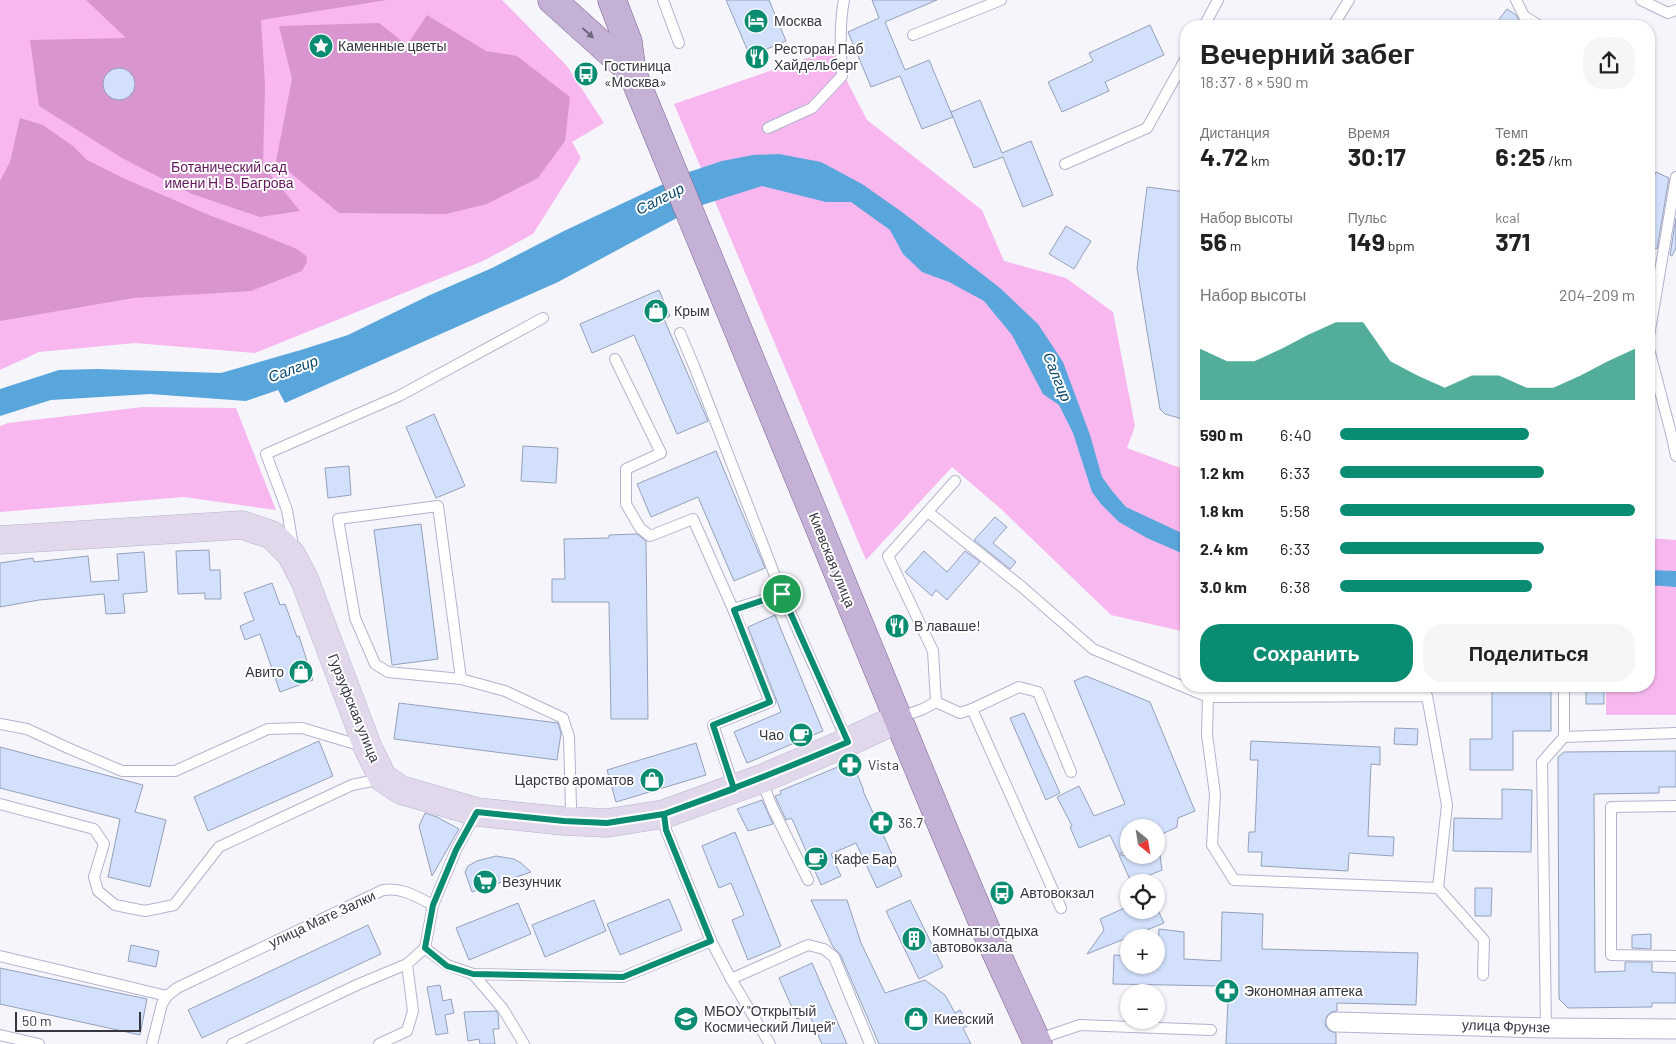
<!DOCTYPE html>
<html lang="ru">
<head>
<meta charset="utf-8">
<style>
	:root { --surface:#fff; --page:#f6f6f6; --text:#222; --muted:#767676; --accent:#098c71 }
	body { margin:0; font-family:Barlow,sans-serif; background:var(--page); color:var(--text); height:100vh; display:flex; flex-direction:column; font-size:19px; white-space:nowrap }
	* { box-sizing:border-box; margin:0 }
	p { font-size:16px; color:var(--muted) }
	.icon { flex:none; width:28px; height:28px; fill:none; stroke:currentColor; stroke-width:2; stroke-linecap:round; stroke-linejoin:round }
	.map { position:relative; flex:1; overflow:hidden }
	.panel { position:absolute; left:1180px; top:20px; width:475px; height:672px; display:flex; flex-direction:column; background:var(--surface); border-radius:20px; box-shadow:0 1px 4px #0004 }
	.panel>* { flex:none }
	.needle { width:32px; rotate:150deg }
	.buttons { position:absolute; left:1120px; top:819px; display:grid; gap:10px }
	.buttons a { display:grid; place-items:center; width:45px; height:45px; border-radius:50%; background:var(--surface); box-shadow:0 1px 4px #0004; font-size:25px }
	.scale { position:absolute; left:15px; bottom:12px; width:126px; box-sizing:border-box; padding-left:5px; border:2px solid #363641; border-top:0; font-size:14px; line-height:18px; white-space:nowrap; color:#363641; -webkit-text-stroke:4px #fff; paint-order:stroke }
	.pin { position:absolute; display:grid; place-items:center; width:42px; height:42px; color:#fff; margin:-21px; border:2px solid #fff; border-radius:50%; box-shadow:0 1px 5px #0007 }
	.round { display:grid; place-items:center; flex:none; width:52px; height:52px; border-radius:20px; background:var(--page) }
	.head { display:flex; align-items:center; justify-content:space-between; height:85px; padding:0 20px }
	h1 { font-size:28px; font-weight:700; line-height:38px }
	.metrics { display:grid; grid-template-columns:repeat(3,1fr); gap:8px; height:85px; padding:5px 20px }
	.metrics div { display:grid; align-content:center }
	.metrics b { font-size:25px; font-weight:700 }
	.metrics small { font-size:14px; font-weight:400 }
	.metrics p { font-size:14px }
	.chart { height:140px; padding:10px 20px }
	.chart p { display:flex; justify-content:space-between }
	.chart svg { width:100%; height:90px; margin-top:5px; fill:var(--accent); opacity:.7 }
	.action { display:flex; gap:10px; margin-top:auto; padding:10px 20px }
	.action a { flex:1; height:58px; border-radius:20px; background:var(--accent); color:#fff; font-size:20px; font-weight:700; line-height:58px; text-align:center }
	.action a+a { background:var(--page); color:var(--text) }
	ul { padding:0 20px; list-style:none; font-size:16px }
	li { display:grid; grid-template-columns:80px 60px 1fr; align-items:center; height:38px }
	li i { height:12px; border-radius:6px; background:var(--accent) }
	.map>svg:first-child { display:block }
</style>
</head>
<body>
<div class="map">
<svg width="1676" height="1044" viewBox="0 0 1676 1044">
	<rect width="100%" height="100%" fill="#f5f5fb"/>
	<g fill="#f8b8ef">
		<polygon points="0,0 502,0 567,66 604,123 572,142 581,158 533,234 483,261 255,353 135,343 39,352 0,370"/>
		<polygon points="831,50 867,120 982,210 1004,261 1066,278 1113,312 1135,426 1127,448 1186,470 1186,632 1111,615 1001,509 952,467 866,560 674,104"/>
		<polygon points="143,407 236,408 276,510 184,497 0,512 0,426 8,423"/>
		<polygon points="1649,538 1676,540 1676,715 1606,715 1606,686 1649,686"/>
	</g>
	<g fill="#d895cf">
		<polygon points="86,0 387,0 261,20 265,85 263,165 300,211 260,217 192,194 122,158 39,106 30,40 126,38"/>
		<polygon points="427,15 486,51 517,56 570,97 565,141 538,178 487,204 446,214 339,213 276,161 292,79 279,26 379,23 407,45"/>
		<polygon points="20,118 43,125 73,146 87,160 123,178 209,215 260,234 297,249 306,256 307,262 302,271 251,291 134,298 0,321 0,181 10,162"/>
	</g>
	<g fill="#58a6dc">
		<polygon points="779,154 821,162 862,184 902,212 1000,288 1038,324 1063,362 1090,435 1102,477 1113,492 1126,507 1186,535 1186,555 1147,538 1119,522 1101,504 1092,492 1073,433 1059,405 1043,394 1012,335 984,301 949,282 922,272 903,254 890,230 851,202 826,202 762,186 699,206 558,282 285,403 278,390 246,401 150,394 51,400 0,416 0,389 59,370 97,369 221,373 304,349 348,335 430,295 492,268 564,231 689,172 722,161 753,155"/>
		<polygon points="1649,570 1676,571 1676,587 1649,585"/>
	</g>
	<g fill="#d2e0fb" stroke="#94a1ba">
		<polygon points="726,0 769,0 786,41 750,56"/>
		<polygon points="872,0 937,0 885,22 905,70 929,60 953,117 922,129 900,76 871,87 848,32 879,18"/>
		<polygon points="1507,9 1516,15 1520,22 1527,26 1494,26"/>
		<polygon points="1150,25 1164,55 1105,82 1109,91 1062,112 1048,82 1093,61 1089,53"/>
		<circle cx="119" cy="84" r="16"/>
		<polygon points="980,100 1002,153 1031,141 1053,195 1023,207 1003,157 974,168 951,112"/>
		<polygon points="1656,172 1669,178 1657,249 1649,245 1649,186"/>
		<polygon points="1147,187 1186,192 1186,240 1183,240 1181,258 1186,293 1186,420 1165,414 1160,409 1146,325 1137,268"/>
		<polygon points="1676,218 1676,248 1672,256 1670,255"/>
		<polygon points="1066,226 1091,241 1074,269 1049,254"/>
		<polygon points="659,290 670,316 664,319 708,421 677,434 634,335 592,353 580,324"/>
		<polygon points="434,414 465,486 436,498 406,427"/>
		<polygon points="523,446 558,448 556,483 521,481"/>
		<polygon points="716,451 765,568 734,581 698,497 651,517 637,484"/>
		<polygon points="349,466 351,495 328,498 325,468"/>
		<polygon points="995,517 1007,527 993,543 1016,562 1010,569 974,540"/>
		<polygon points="421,524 438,659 392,665 374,530"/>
		<polygon points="637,534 646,541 648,719 611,719 609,602 552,602 552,579 565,579 564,539 609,538 609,535"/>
		<polygon points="209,550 210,570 220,570 221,599 205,599 205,593 178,594 176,551"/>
		<polygon points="924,551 947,572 965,551 980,562 947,600 936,590 932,596 905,572"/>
		<polygon points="144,552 147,592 123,594 125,613 106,614 104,594 39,600 0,607 0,563 33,558 34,562 88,556 91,582 119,580 117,554"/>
		<polygon points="272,583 280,605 285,604 297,637 299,636 313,680 280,692 260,634 245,640 240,626 254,620 244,593"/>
		<polygon points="775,615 823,731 747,763 734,732 781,712 748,627"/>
		<polygon points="1086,676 1150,702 1195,811 1178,818 1177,827 1156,837 1156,828 1129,828 1129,850 1119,854 1110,835 1079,848 1070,827 1072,826 1057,797 1079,786 1094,816 1125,804 1074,681"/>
		<polygon points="1492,686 1551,686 1551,731 1513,731 1513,770 1470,770 1470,739 1492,739"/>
		<rect x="1586" y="686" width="18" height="18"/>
		<polygon points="399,703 558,723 561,733 557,760 394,739"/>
		<polygon points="1024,713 1060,793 1046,800 1010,718"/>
		<polygon points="1395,728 1418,729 1417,745 1394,744"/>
		<polygon points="319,741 333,776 208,831 194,797"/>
		<polygon points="1251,741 1380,747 1380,765 1371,764 1368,836 1394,837 1393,856 1349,853 1348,871 1261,866 1262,852 1248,852 1249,832 1255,832 1258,760 1250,760"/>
		<polygon points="696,743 706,775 616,802 607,770"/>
		<polygon points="0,747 143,785 135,812 166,820 150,887 108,877 120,819 0,788"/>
		<polygon points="1676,751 1676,787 1659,787 1659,793 1594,794 1595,972 1625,971 1625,962 1652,962 1652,972 1676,973 1676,1003 1652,1003 1652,1007 1568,1008 1559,999 1558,757 1564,752"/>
		<polygon points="852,761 864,791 863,791 902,876 877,888 856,843 831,854 841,876 821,885 793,821 791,818 786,820 775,796 781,794 780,791"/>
		<polygon points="1502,789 1532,790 1531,852 1453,851 1454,818 1502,819"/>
		<polygon points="762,800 773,824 748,831 737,809"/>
		<polygon points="425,813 437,817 459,829 432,876 419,826"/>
		<polygon points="735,832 781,946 748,960 732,920 744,915 731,883 719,888 702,846"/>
		<polygon points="1119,855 1160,855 1162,870 1145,877 1147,882 1131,882"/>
		<polygon points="496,856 514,859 521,863 531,872 472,892 465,872 468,866 477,861"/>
		<polygon points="1475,888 1492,888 1491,916 1475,916"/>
		<polygon points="669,899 682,930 620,955 607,924"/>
		<polygon points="594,900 606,931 545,957 532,925"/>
		<polygon points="811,900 847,900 861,943 885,993 925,980 945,995 955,1013 960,1010 969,1025 963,1028 971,1044 879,1044 840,954 833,947"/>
		<polygon points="910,900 943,967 919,979 886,911"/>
		<polygon points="518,903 531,934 469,960 456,928"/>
		<polygon points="1129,906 1129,910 1158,910 1164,923 1087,954 1104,930 1100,919"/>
		<polygon points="1222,912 1263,914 1262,949 1418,953 1416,1005 1337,1003 1337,1011 1331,1012 1327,1016 1325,1022 1326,1027 1330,1031 1336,1033 1336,1044 1226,1044 1228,1001 1220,1001 1221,986 1113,984 1114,955 1129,956 1129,965 1156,965 1156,957 1158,957 1159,929 1184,932 1184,959 1221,961"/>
		<polygon points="368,925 381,954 202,1038 188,1010"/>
		<polygon points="1651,934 1651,949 1632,948 1632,935"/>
		<polygon points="131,945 159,951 156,967 128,961"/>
		<polygon points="812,963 847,1044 822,1044 809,1014 797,1019 779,978"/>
		<polygon points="0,968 147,999 140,1035 0,1004"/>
		<polygon points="440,985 443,1001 451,999 454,1013 445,1015 448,1033 436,1035 427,987"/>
		<polygon points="496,1011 498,1014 499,1029 493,1029 495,1044 480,1044 479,1039 468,1041 464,1012"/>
	</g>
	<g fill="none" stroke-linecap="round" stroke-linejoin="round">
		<defs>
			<g id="service">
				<polyline points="663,0 679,43"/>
				<polyline points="1516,0 1524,16 1540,26"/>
				<polyline points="1641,0 1668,13 1676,10"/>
				<polyline points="1204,26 1218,0"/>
				<polyline points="1333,26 1349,0"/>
				<polyline points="913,35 1001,0"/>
				<path d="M768 128 812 108 842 76C841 51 839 26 844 0"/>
				<polyline points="1065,164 1147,128 1186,58"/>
				<polyline points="680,333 694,366 782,594 847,741"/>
				<polyline points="1649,336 1676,177"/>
				<polyline points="1649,349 1672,437 1676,456"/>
				<polyline points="615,359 661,453 626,469 626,504 640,528 650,536 693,519 733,609 770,702 713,725 734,788"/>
				<polyline points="928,512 1022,587 1093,649 1208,697 1427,696 1447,805 1438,888 1234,880 1212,845 1215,794 1207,735 1208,697"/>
				<polyline points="293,546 287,510 266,454 399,396 543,318"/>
				<polyline points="733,609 782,594"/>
				<polyline points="461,679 438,506 338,519 355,618 375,664 388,672 461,679 505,691 563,718 569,737 571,807 565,820"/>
				<polyline points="936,702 933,651 888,556 955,481"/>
				<polyline points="972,709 1061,908"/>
				<polyline points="898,718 923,709 936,702 960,713 972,709 1019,687 1038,692 1071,772"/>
				<polyline points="0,724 27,729 68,748 122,771 175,771 268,729 302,728 362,746"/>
				<polyline points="1564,737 1676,733"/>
				<polyline points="761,779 773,809 808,880"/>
				<polyline points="0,804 94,829 104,844 94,877 98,891 115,905 145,911 174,905 219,847 352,785 381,779"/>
				<polyline points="1676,806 1611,807 1611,955 1676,956"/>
				<polyline points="664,815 666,830 711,941 731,979 770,1044"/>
				<polyline points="1438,888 1484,940 1483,975"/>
				<polyline points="433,905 425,948 447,965 473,974 623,977 711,941"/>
				<polyline points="0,956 167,996"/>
				<polyline points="473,974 503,1009 524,1044"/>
				<polyline points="731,979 808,945 824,949 834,957 870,1044"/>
				<polyline points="1546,1028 1542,762 1564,737 1564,686"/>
				<polyline points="0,1035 39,1044"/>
				<polyline points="1036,1040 1080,1025 1211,1030"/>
				<path d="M152 1044 162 1004 167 996 177 988 383 890C402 887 417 897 433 905L456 850 476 813"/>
				<polyline points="232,1044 359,984 407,964 425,948"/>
				<polyline points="379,1044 407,1031 413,1011 407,964"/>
			</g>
			<polyline id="minor" points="1336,1022 1546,1028 1676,1029"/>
			<polyline id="secondary" points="0,540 242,525 272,535 291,554 305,581 368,748 383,778 401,790 477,812 564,821 607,823 664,814 761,779 848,742 897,719"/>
			<g id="primary">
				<polyline points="552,0 632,72"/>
				<polyline points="612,0 628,42 632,72 943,828 989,937 1038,1044"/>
			</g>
		</defs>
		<use href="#service" stroke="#b3b3cf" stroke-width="12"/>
		<use href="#minor" stroke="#b3b3cf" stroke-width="21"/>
		<use href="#secondary" stroke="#b3b3cf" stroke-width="29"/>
		<use href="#primary" stroke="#7a6490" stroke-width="29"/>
		<use href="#service" stroke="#fff" stroke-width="10"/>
		<use href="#minor" stroke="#fff" stroke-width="19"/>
		<use href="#secondary" stroke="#e2d8eb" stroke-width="28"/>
		<use href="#primary" stroke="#c5b0d6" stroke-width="28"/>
	</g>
	<defs><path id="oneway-solid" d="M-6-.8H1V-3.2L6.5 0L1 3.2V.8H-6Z" transform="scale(1.25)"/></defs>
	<use fill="#6f677d" href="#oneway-solid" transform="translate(588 33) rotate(42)"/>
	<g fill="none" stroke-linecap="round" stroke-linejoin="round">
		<defs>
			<path id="route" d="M782 594 734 610 770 702 713 725 734 789 664 814 607 823 564 821 477 812 456 850 433 905 425 948 447 966 473 974 623 977 711 941 666 830 664 814C726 792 787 768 848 742L782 594"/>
		</defs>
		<use href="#route" stroke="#fff" stroke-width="10"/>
		<use href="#route" stroke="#098c71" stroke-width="6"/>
	</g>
	<defs>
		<symbol id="hotel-disc" viewBox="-11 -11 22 22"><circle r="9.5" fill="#098c71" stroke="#fff"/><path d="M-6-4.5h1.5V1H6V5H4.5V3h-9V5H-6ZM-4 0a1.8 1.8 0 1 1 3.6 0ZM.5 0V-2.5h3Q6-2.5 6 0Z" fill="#fff"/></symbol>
		<symbol id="sight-disc" viewBox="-11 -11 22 22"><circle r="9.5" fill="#098c71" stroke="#fff"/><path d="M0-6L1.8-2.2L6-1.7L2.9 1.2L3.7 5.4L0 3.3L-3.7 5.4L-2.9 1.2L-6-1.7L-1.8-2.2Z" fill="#fff"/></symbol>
		<symbol id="restaurant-disc" viewBox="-11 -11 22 22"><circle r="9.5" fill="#098c71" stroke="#fff"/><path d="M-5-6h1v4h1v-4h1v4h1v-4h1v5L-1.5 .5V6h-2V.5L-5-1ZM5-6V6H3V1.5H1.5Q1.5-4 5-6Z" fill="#fff"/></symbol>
		<symbol id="bus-disc" viewBox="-11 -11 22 22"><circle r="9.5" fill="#098c71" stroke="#fff"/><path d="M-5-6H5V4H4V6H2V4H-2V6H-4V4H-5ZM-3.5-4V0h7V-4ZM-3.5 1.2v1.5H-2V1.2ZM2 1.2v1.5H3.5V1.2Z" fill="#fff"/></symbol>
		<symbol id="shop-disc" viewBox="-11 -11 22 22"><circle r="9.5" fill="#098c71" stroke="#fff"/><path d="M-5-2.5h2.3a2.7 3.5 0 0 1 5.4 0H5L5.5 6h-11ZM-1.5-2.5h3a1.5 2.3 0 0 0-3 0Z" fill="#fff"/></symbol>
		<symbol id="cafe-disc" viewBox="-11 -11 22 22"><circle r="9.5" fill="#098c71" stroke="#fff"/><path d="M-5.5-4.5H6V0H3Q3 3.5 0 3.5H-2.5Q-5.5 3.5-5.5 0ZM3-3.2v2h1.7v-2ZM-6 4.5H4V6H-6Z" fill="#fff"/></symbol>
		<symbol id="pharmacy-disc" viewBox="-11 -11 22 22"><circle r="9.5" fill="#098c71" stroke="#fff"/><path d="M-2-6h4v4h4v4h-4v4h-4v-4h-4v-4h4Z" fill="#fff"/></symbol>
		<symbol id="supermarket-disc" viewBox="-11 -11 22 22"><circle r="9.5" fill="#098c71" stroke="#fff"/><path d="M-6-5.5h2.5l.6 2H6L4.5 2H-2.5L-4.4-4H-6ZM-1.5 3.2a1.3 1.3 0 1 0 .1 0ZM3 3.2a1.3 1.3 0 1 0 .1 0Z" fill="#fff"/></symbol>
		<symbol id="building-disc" viewBox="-11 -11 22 22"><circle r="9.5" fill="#098c71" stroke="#fff"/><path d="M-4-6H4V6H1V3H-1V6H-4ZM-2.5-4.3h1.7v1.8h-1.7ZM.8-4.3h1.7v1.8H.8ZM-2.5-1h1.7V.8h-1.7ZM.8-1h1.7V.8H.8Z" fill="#fff"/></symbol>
		<symbol id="school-disc" viewBox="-11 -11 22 22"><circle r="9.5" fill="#098c71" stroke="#fff"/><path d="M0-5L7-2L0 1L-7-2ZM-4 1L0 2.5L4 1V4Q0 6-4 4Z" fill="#fff"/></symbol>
	</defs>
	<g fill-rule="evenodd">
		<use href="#hotel-disc" x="742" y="7" width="28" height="28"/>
		<use href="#sight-disc" x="307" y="32" width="28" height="28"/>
		<use href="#restaurant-disc" x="743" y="43" width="28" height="28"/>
		<use href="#bus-disc" x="572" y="60" width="28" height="28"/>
		<use href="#shop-disc" x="642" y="297" width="28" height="28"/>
		<use href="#restaurant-disc" x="883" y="612" width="28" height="28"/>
		<use href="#shop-disc" x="287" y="658" width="28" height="28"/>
		<use href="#cafe-disc" x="787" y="721" width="28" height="28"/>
		<use href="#pharmacy-disc" x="836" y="751" width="28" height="28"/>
		<use href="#shop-disc" x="638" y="766" width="28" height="28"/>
		<use href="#pharmacy-disc" x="867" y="809" width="28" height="28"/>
		<use href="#cafe-disc" x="802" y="845" width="28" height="28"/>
		<use href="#supermarket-disc" x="471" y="868" width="28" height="28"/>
		<use href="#bus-disc" x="988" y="879" width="28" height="28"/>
		<use href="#building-disc" x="900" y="925" width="28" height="28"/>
		<use href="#pharmacy-disc" x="1213" y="977" width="28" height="28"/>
		<use href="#school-disc" x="672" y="1005" width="28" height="28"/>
		<use href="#shop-disc" x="902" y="1005" width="28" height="28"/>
	</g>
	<g text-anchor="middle" stroke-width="4" stroke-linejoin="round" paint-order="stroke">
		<g font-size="14" fill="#363641" stroke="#fff" text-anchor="start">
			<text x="774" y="26">Москва</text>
			<text x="338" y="51">Каменные цветы</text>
			<text x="774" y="54">Ресторан Паб<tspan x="774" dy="16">Хайдельберг</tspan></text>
			<text x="604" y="71">Гостиница<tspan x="604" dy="16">«Москва»</tspan></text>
			<text x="674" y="316">Крым</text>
			<text x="914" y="631">В лаваше!</text>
			<text x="284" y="677" text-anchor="end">Авито</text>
			<text x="784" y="740" text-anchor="end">Чао</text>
			<text x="868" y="770">Vista</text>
			<text x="634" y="785" text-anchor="end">Царство ароматов</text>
			<text x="898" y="828">36.7</text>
			<text x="834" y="864">Кафе Бар</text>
			<text x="502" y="887">Везунчик</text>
			<text x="1020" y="898">Автовокзал</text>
			<text x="932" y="936">Комнаты отдыха<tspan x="932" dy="16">автовокзала</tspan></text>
			<text x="1244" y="996">Экономная аптека</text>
			<text x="704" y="1016">МБОУ "Открытый<tspan x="704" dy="16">Космический Лицей"</tspan></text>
			<text x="934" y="1024">Киевский</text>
		</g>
		<g font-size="14" fill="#661760" stroke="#fff">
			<text x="229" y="172">Ботанический сад<tspan x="229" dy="16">имени Н. В. Багрова</tspan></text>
		</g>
		<g font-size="14" fill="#363641" stroke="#fff">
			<text transform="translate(832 560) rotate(68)" y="5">Киевская улица</text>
			<text transform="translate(354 708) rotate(68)" y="5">Гурзуфская улица</text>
			<text transform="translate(322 919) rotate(-25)" y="5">улица Мате Залки</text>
			<text transform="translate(1506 1026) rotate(2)" y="5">улица Фрунзе</text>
		</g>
		<g font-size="15" font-style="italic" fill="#07476b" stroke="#fff">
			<text transform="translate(660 199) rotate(-27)" y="5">Салгир</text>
			<text transform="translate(293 369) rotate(-20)" y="5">Салгир</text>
			<text transform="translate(1057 377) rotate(68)" y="5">Салгир</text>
		</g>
	</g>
</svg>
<div class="buttons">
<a><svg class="needle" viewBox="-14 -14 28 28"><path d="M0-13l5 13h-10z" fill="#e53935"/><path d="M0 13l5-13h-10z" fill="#767676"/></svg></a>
<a><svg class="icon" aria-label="locate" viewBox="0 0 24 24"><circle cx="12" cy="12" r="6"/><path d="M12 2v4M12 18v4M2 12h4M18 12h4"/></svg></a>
<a>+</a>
<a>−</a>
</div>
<div class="scale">50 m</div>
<div class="pin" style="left:782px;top:594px;background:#1e9e55"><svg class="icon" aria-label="arrive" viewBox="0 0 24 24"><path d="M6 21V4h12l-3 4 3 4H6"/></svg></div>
<section class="panel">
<div class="head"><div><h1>Вечерний забег</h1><p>18:37 · 8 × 590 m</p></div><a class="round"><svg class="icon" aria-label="share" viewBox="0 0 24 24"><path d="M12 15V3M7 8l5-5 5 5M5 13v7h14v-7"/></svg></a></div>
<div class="metrics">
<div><p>Дистанция</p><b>4.72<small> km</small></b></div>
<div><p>Время</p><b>30:17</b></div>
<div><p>Темп</p><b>6:25<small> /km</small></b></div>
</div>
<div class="metrics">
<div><p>Набор высоты</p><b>56<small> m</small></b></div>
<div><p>Пульс</p><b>149<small> bpm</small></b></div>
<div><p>kcal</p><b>371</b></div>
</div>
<div class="chart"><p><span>Набор высоты</span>204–209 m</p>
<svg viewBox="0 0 160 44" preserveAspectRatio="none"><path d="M0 44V19L10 25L20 25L30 19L40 12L50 6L60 6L70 25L80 32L90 38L100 32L110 32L120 38L130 38L140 32L150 25L160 19V44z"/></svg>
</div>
<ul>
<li><b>590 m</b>6:40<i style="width:64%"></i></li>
<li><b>1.2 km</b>6:33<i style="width:69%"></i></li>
<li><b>1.8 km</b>5:58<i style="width:100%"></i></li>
<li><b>2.4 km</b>6:33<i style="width:69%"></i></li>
<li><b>3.0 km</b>6:38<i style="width:65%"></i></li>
</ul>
<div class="action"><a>Сохранить</a><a>Поделиться</a></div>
</section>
</div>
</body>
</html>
